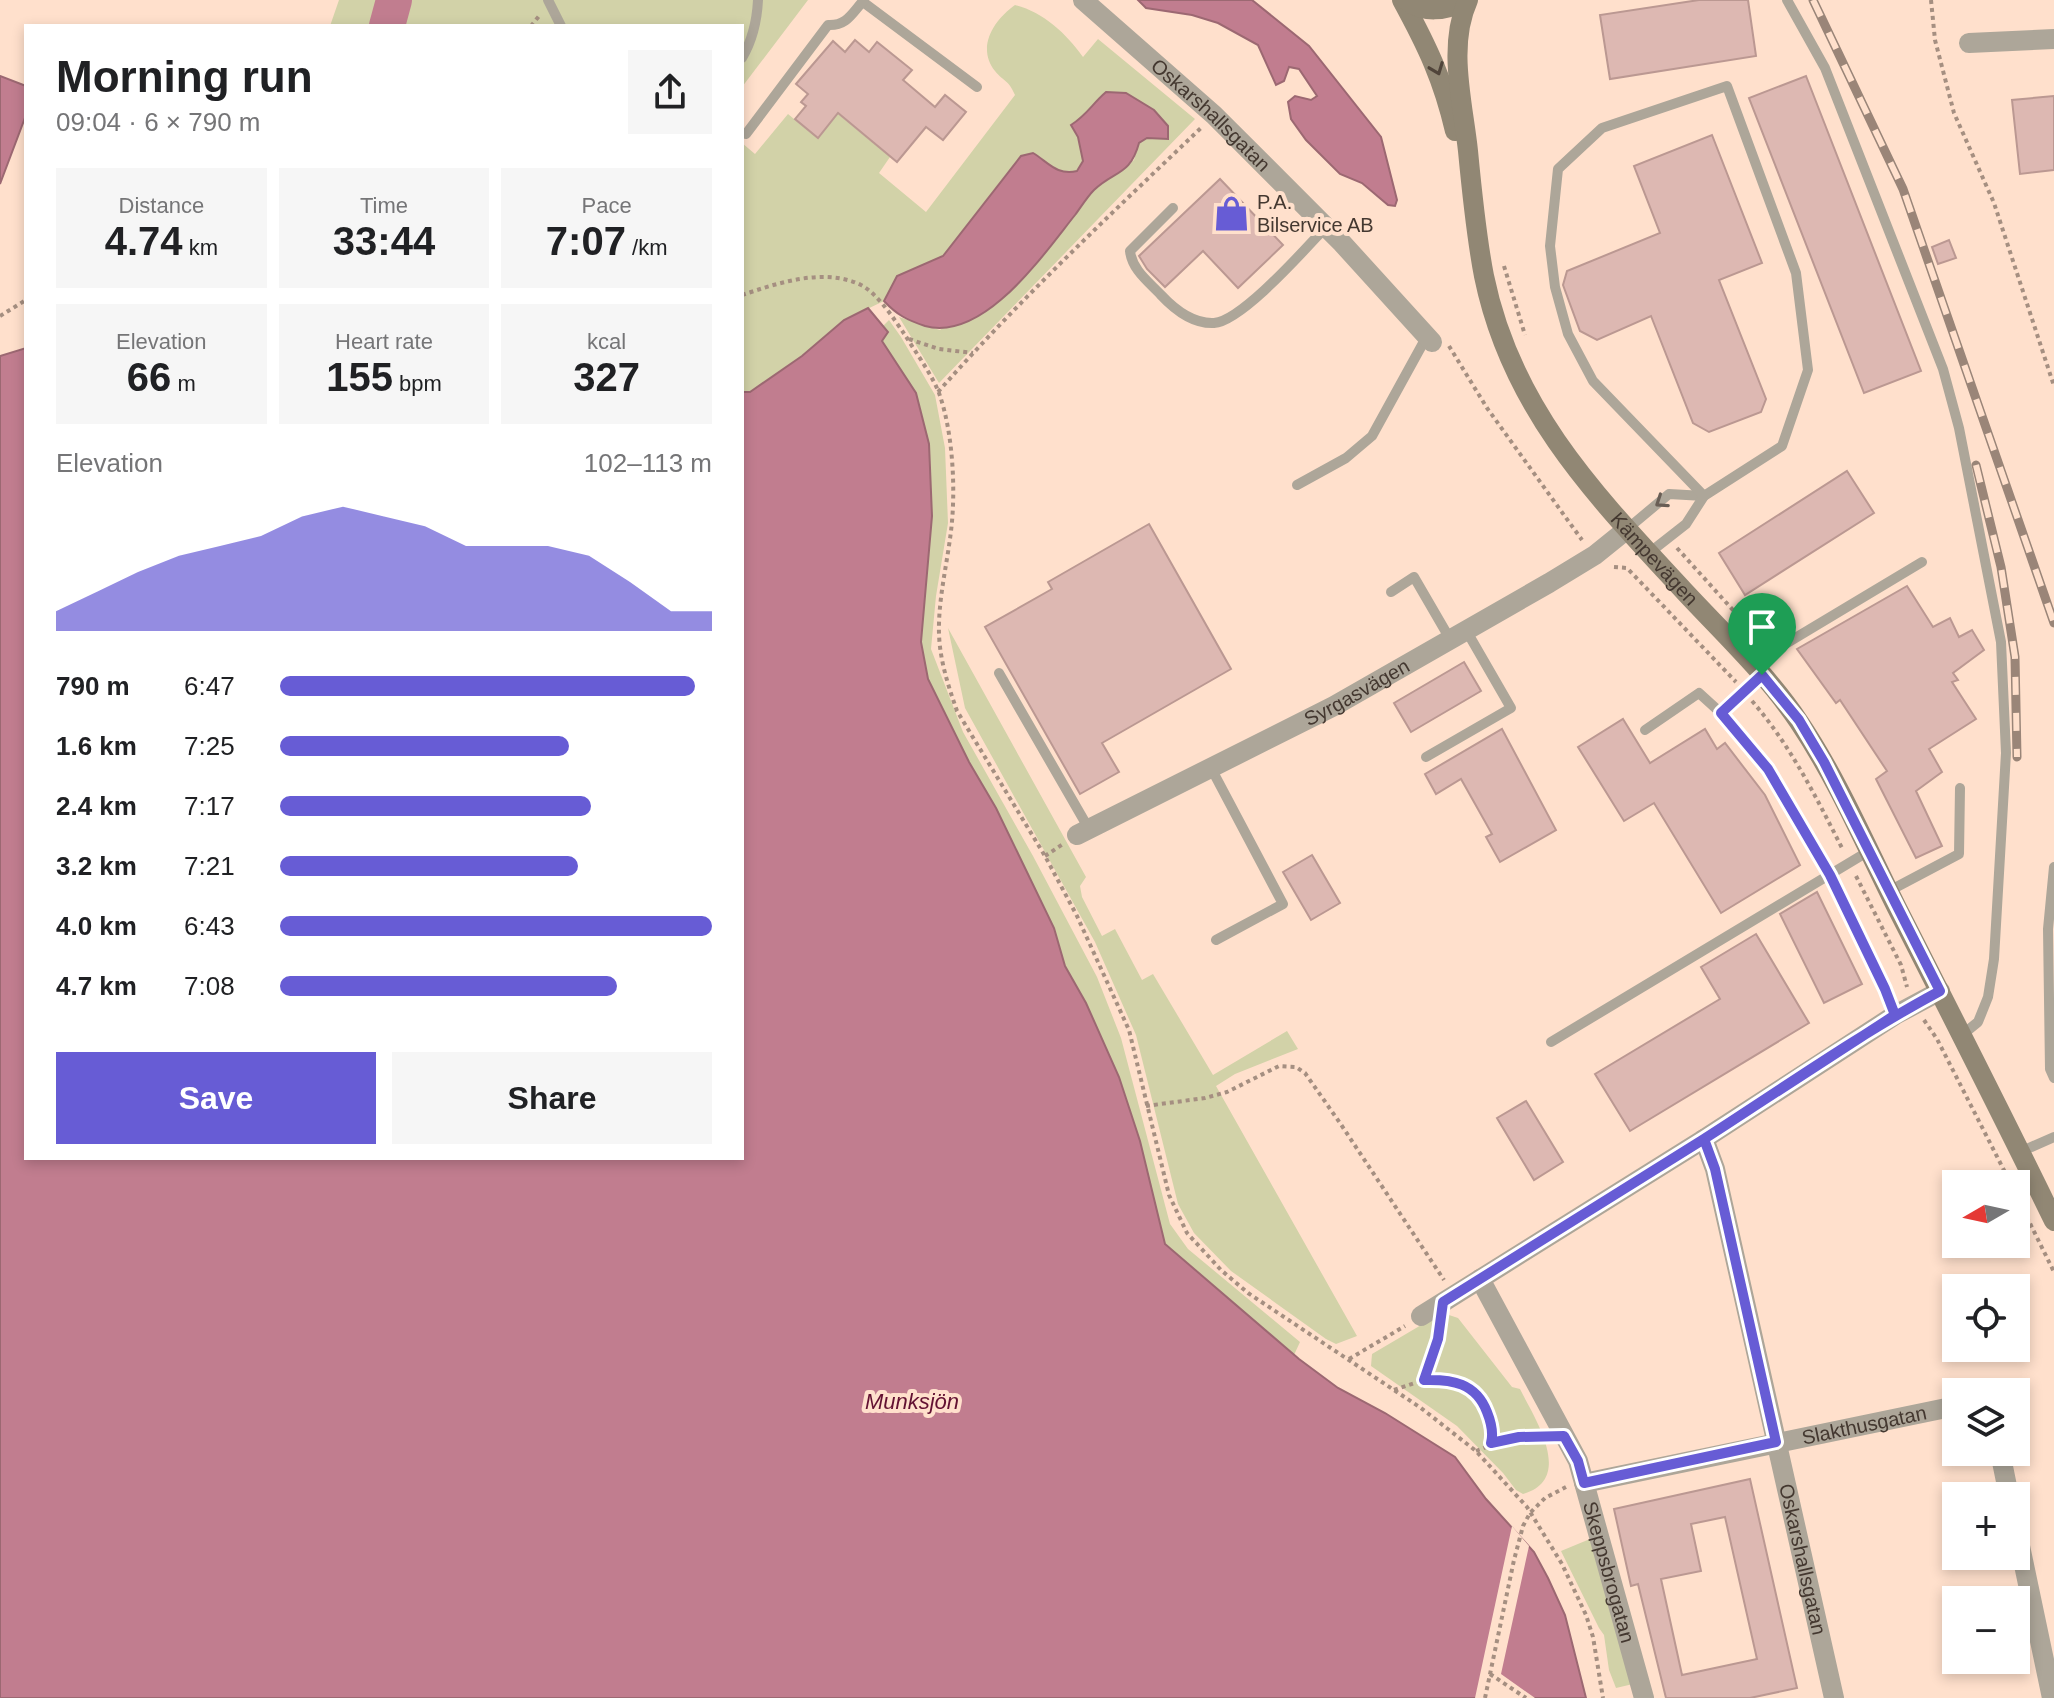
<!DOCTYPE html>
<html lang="en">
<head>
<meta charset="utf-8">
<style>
	:root { --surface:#fff; --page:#f6f6f6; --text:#202124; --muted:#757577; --accent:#675cd5 }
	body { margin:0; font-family:Helvetica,sans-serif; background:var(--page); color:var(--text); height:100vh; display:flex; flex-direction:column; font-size:30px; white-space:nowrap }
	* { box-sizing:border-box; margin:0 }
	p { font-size:26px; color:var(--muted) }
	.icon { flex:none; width:44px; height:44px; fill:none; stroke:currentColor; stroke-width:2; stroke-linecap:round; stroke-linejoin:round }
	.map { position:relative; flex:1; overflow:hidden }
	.panel { position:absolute; left:24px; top:24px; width:720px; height:1136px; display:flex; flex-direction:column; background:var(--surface); border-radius:0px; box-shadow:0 4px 12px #0003 }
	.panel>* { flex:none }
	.needle { width:52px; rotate:261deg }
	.controls { position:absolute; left:1942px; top:1170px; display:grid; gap:16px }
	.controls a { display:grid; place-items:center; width:88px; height:88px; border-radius:0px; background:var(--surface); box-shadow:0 4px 12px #0003; font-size:40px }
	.pin { position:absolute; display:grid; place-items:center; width:68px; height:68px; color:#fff; margin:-82px -34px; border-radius:50% 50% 50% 0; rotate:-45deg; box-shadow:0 0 8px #0007 }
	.pin .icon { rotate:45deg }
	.round { display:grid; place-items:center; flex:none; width:84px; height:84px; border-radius:0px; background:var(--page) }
	.overview { display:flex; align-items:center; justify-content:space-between; height:136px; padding:0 32px }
	h1 { font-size:44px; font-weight:600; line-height:60px }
	.metrics { display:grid; grid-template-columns:repeat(3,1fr); gap:12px; height:136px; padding:8px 32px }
	.metrics div { display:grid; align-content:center; border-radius:0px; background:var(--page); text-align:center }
	.metrics b { font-size:40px; font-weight:600 }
	.metrics small { font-size:22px; font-weight:400 }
	.metrics p { font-size:22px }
	.chart { height:224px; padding:16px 32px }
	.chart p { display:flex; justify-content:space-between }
	.chart svg { width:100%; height:144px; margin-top:8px; fill:var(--accent); opacity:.7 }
	.cta { display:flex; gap:16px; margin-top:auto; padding:16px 32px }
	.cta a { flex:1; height:92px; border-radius:0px; background:var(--accent); color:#fff; font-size:32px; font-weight:600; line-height:92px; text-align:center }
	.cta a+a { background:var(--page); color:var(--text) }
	ul { padding:0 32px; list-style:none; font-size:26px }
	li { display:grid; grid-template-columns:128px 96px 1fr; align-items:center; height:60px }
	li i { height:20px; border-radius:10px; background:var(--accent) }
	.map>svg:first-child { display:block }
</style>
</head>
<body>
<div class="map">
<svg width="2054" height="1698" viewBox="0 0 2054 1698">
	<rect width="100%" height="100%" fill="#ffe0cc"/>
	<g fill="#d2d2a8">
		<polygon points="339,0 808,0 742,87 742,26 330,26"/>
		<path d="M1015 5C1043 12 1066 33 1083 57L1098 39 1195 119 939 383 899 317 940 330 1094 190 1134 160 1139 143 1147 138 1155 139 1154 110 1126 93 1095 102 1087 115 1071 125 1078 137 1083 161 1077 171C1061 175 1052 168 1040 157L1006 174 943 256 897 276 884 301 844 320 802 356 750 392H742V143L755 154 788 114 811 133 832 109 890 157 879 173 926 212 1015 95C1008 79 1004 82 995 71 976 47 994 20 1015 5Z"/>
		<polygon points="889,320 901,337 935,395 945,448 948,523 936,596 931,649 963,732 1033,856 1097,977 1121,1038 1170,1224 1188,1249 1300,1342 1294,1355 1165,1244 1140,1141 1119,1077 1086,1003 1065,966 1054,928 996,808 969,762 928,679 921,642 932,516 929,444 916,393 882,341 888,333 883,326"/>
		<polygon points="948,628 1086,877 1080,886 1082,897 1102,936 1115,929 1142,980 1153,974 1213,1075 1287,1031 1298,1049 1235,1074 1216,1086 1357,1336 1336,1344 1326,1339 1231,1271 1194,1233 1178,1204 1136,1035 1095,942 965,708"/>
		<path d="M1449 1315 1458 1318 1512 1387 1520 1389C1535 1419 1575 1479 1523 1494L1516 1490 1503 1473 1457 1426 1371 1366 1372 1354 1428 1321Z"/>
		<polygon points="1590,1539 1633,1684 1616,1688 1609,1670 1604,1635 1599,1628 1561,1551"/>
	</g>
	<g fill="#c17d8f" stroke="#9c6872" stroke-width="2">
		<polygon points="1138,0 1252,0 1309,46 1381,137 1397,200 1395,206 1388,205 1362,183 1340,174 1306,140 1291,119 1288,102 1295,96 1311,100 1317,96 1299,69 1289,67 1284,81 1276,85 1258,45 1218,23 1192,15 1146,8"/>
		<polygon points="0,76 26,86 26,115 0,184"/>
		<path d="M1106 92 1126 93 1154 110 1168 126V139L1147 138 1139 143C1130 176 1115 170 1094 190 1087 197 1081 207 1075 215 1043 255 984 342 925 326 907 320 897 315 884 301L897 276 943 256 1021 156 1033 153C1048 162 1057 176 1077 171L1083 161 1078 137 1071 125C1088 114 1091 105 1106 92Z"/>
		<polygon points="868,308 888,332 882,341 916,393 929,444 932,516 921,642 928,679 969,762 996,808 1054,928 1065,966 1086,1003 1119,1077 1140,1141 1165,1244 1299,1359 1338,1388 1385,1413 1455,1457 1486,1499 1534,1552 1548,1578 1565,1615 1586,1698 0,1698 0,356 26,348 26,1158 742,1158 742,392 750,392 802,356 844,320"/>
	</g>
	<polygon fill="#ffe0cc" points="1512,1526 1529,1546 1501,1674 1535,1698 1475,1698"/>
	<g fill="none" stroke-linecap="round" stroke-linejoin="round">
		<polyline stroke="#c17d8f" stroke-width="36" points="387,26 394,0"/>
	</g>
	<g fill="#ddb8b2" stroke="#bb9892" stroke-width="2" fill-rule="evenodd">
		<polygon points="1699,0 1748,0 1756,56 1610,79 1600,15"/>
		<polygon points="855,40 869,52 877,42 912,70 903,80 935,107 945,95 966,112 943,140 926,127 897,162 838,113 818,138 795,119 806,106 801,102 808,94 796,84 833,41 845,52"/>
		<polygon points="1806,76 1921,371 1864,393 1749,98"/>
		<polygon points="2054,96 2054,170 2020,174 2012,100"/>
		<polygon points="1712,135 1762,263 1719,280 1766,399 1761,412 1709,432 1693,423 1651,316 1597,340 1580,331 1563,285 1567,271 1660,233 1634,166"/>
		<polygon points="1220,179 1283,245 1238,288 1203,251 1165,287 1147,269 1139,256"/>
		<polygon points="1949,240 1956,258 1938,264 1932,247"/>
		<polygon points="1847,471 1874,513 1745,595 1719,553"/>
		<polygon points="1149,524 1231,669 1102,743 1119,772 1080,794 985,627 1052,589 1048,582"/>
		<polygon points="1907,586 1933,627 1950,618 1959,637 1972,630 1984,650 1953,673 1958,680 1952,682 1976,719 1929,749 1942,772 1916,791 1942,846 1916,858 1876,779 1887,771 1840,700 1836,703 1797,649"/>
		<polygon points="1464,662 1481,691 1411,732 1394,703"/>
		<polygon points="1623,719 1650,763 1705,729 1717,749 1725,743 1765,795 1800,865 1721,913 1654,803 1624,821 1578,747"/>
		<polygon points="1502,729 1556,830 1500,862 1486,837 1492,834 1461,779 1436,794 1425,774"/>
		<polygon points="1312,855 1340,903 1311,920 1283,872"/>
		<polygon points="1817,892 1862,984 1824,1003 1780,914"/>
		<polygon points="1756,934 1809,1023 1630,1131 1595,1074 1720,999 1701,967"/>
		<polygon points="1526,1101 1563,1162 1534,1180 1497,1118"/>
		<path d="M1750 1479 1797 1688 1750 1698H1666L1638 1584 1631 1586 1614 1509ZM1725 1517 1757 1659 1682 1675 1661 1579 1701 1571 1691 1524Z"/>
	</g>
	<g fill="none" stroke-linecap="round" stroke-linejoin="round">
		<g stroke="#a58f81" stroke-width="4" stroke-dasharray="4 4" stroke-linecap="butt">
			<polyline points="1931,0 1935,40 1954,113 1994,203 2054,386"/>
			<polyline points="531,26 539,16"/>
			<polyline points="1504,266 1525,335"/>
			<path d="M742 295C778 283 824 267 861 285 878 294 894 319 905 335 916 353 931 373 939 393 953 432 956 490 951 531 947 565 938 600 939 634 940 661 948 685 957 711L1045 856 1077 916 1129 1030 1169 1195 1187 1233 1221 1270 1248 1293 1421 1408 1476 1451 1527 1507 1562 1564 1586 1615 1593 1637 1603 1698"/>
			<polyline points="0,316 26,300"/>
			<polyline points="909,339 939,349 973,353"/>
			<polyline points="1449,346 1487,408 1582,540"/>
			<path d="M938 392C1020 299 1112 213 1202 127"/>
			<polyline points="1677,548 1741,619"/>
			<polyline points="1614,567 1627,568 1736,682"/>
			<path d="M1752 701C1791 746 1816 797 1843 850"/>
			<polyline points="1045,856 1063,844"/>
			<polyline points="1856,876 1901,965 1907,987"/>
			<polyline points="1924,1020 1937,1039 2011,1184"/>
			<polyline points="1146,1106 1205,1098 1227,1092 1279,1066 1296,1067 1305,1073 1340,1123 1444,1280"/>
			<polyline points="2016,1195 2054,1272"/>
			<polyline points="1349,1359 1405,1326"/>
			<path d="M1424 1380C1452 1379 1476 1383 1487 1412 1491 1422 1494 1432 1491 1443"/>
			<polyline points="1394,1390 1424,1380 1442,1325"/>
			<polyline points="1476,1451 1506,1439 1542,1436"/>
			<polyline points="1490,1674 1526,1698"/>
			<polyline points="1485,1698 1514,1560 1523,1526 1530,1513 1545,1498 1566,1487"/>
		</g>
		<g stroke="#ada699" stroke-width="10">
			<polyline points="548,0 561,26"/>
			<polyline points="1787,0 1825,68 1943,369 1959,428 2001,642 2006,753 1994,959 1988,997 1978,1022 1962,1035"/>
			<polyline points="863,2 977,87"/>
			<path d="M742 58C752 41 757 20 758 0"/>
			<path d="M746 134 828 25C847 26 852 13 864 0"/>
			<path d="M1173 208 1130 251C1132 270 1149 282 1161 295 1175 310 1193 324 1214 323 1242 321 1305 249 1326 227"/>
			<polyline points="1297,485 1346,458 1372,436 1427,336"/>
			<polyline points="1626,530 1669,494 1704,496"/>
			<polyline points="1649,553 1686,524 1704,496 1782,446 1808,370 1796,273 1727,86 1602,128 1558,169 1550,246 1555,287 1568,334 1593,381 1704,496"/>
			<polyline points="1391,592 1414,577 1450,639"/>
			<polyline points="1754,666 1772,652 1922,562"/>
			<polyline points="999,673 1089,829"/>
			<polyline points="1762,675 1721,713 1768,769 1830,875 1885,989 1895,1015"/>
			<polyline points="1645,730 1699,693 1721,713"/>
			<polyline points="1426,757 1511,708 1466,630"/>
			<polyline points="1211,768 1283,904 1216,940"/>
			<polyline points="2054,867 2048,929 2050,1069 2054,1078"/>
			<polyline points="1889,891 1959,854 1960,788"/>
			<polyline points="1551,1042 1869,851"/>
			<polyline points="2020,1152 2054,1137"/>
		</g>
		<g stroke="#ada699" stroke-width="20">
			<path id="s1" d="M1083 0 1214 115 1342 243 1432 342"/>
			<polyline points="1969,43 2054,39"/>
			<path id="s2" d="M1077 835 1334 706 1549 583 1595 555 1626 530"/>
			<path id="s3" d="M1704 1139 1715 1169 1834 1698"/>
			<path id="s4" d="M1480 1279 1578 1461 1644 1698"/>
			<polyline points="1421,1316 1704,1139 1895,1015 1940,991"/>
			<polyline points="2000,1452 2009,1496"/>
			<path id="s5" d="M1584 1483 1956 1406"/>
			<polyline points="2016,1527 2052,1698"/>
		</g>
		<g stroke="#918774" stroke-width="20">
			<path d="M1402 0C1427 46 1443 79 1455 131"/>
			<path d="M1406 0C1423 13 1446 12 1463 0"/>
			<path id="s6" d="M1468 0C1447 46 1463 103 1468 151 1472 193 1476 235 1484 276 1511 409 1596 496 1684 591 1723 633 1767 674 1799 722 1838 780 1866 846 1897 908 1950 1012 2003 1116 2054 1221"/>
		</g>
		<defs>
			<g id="rail">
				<polyline points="1813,0 1903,189 2054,623"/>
				<polyline points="1976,465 2001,567 2015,657 2017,757"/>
			</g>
		</defs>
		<use href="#rail" stroke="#9a8578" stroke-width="9"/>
		<use href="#rail" stroke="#ffe0cc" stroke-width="6" stroke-dasharray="18" stroke-linecap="butt"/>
	</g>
	<defs><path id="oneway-chevron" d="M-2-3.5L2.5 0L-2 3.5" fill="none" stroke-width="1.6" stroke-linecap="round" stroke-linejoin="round" transform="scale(2)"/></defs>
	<use stroke="#50443a" href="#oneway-chevron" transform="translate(1437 69) rotate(69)"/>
	<use stroke="#695e55" href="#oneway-chevron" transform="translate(1661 502) rotate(146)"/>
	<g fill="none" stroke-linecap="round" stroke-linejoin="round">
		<defs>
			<path id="route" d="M1762 675 1721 713 1768 769 1830 875 1885 989 1895 1015 1704 1139 1443 1302 1438 1339 1424 1380C1452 1379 1476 1383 1487 1412 1491 1422 1494 1432 1491 1443L1519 1437 1564 1436 1578 1461 1584 1483 1776 1442 1715 1169 1704 1139C1782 1089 1858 1035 1940 991L1824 762 1799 720 1762 675"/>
		</defs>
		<use href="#route" stroke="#fff" stroke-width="16"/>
		<use href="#route" stroke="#675cd5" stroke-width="10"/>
	</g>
	<defs>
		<symbol id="shop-bare" viewBox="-9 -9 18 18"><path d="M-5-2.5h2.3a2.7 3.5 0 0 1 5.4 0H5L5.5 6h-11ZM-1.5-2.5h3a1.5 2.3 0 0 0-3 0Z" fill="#675cd5" stroke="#ffe0cc" stroke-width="2.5" paint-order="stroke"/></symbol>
	</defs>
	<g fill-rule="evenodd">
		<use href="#shop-bare" x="1206" y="188" width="51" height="51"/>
	</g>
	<g text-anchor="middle" stroke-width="8" stroke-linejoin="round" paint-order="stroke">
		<g font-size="20" fill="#443830" stroke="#ffe0cc">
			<text dy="7" stroke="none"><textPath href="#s1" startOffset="172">Oskarshallsgatan</textPath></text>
			<text dy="7" stroke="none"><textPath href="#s6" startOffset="614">Kämpevägen</textPath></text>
			<text dy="7" stroke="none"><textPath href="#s2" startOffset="314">Syrgasvägen</textPath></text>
			<text dy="7" stroke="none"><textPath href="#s5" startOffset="286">Slakthusgatan</textPath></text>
			<text dy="7" stroke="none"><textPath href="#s3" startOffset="432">Oskarshallsgatan</textPath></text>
			<text dy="7" stroke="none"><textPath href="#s4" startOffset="322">Skeppsbrogatan</textPath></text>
		</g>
		<g font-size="20" fill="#443830" stroke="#ffe0cc" text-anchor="start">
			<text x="1257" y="209">P.A.<tspan x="1257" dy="23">Bilservice AB</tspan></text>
		</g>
		<g font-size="22" font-style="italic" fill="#631132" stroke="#ffe0cc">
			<text x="912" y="1409">Munksjön</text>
		</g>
	</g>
</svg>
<div class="controls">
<a><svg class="needle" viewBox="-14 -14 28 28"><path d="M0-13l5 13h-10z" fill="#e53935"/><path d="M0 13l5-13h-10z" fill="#757577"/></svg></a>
<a><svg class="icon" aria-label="locate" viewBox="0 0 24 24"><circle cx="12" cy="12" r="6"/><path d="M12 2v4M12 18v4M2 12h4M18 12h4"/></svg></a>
<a><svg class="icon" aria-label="layers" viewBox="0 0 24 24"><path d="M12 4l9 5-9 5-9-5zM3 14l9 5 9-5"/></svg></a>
<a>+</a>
<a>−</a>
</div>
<div class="pin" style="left:1762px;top:675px;background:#1e9e55"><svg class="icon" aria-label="arrive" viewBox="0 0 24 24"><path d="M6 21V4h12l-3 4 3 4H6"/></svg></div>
<section class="panel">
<div class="overview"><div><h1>Morning run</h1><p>09:04 · 6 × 790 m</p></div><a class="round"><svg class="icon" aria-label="share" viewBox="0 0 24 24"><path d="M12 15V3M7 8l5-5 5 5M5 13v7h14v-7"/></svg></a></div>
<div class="metrics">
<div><p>Distance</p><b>4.74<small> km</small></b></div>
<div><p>Time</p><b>33:44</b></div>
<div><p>Pace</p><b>7:07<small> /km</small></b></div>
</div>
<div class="metrics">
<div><p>Elevation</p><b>66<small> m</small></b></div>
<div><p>Heart rate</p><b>155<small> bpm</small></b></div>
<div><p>kcal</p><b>327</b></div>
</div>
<div class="chart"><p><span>Elevation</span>102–113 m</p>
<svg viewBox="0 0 160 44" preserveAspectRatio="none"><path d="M0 44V38L10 32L20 26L30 21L40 18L50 15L60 9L70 6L80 9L90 12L100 18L110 18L120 18L130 21L140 29L150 38L160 38V44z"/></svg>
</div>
<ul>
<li><b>790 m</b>6:47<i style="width:96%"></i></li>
<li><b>1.6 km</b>7:25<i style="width:67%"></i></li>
<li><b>2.4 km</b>7:17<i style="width:72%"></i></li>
<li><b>3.2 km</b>7:21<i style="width:69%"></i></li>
<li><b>4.0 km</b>6:43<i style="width:100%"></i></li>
<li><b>4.7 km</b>7:08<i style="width:78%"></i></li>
</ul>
<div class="cta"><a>Save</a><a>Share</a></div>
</section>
</div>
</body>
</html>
